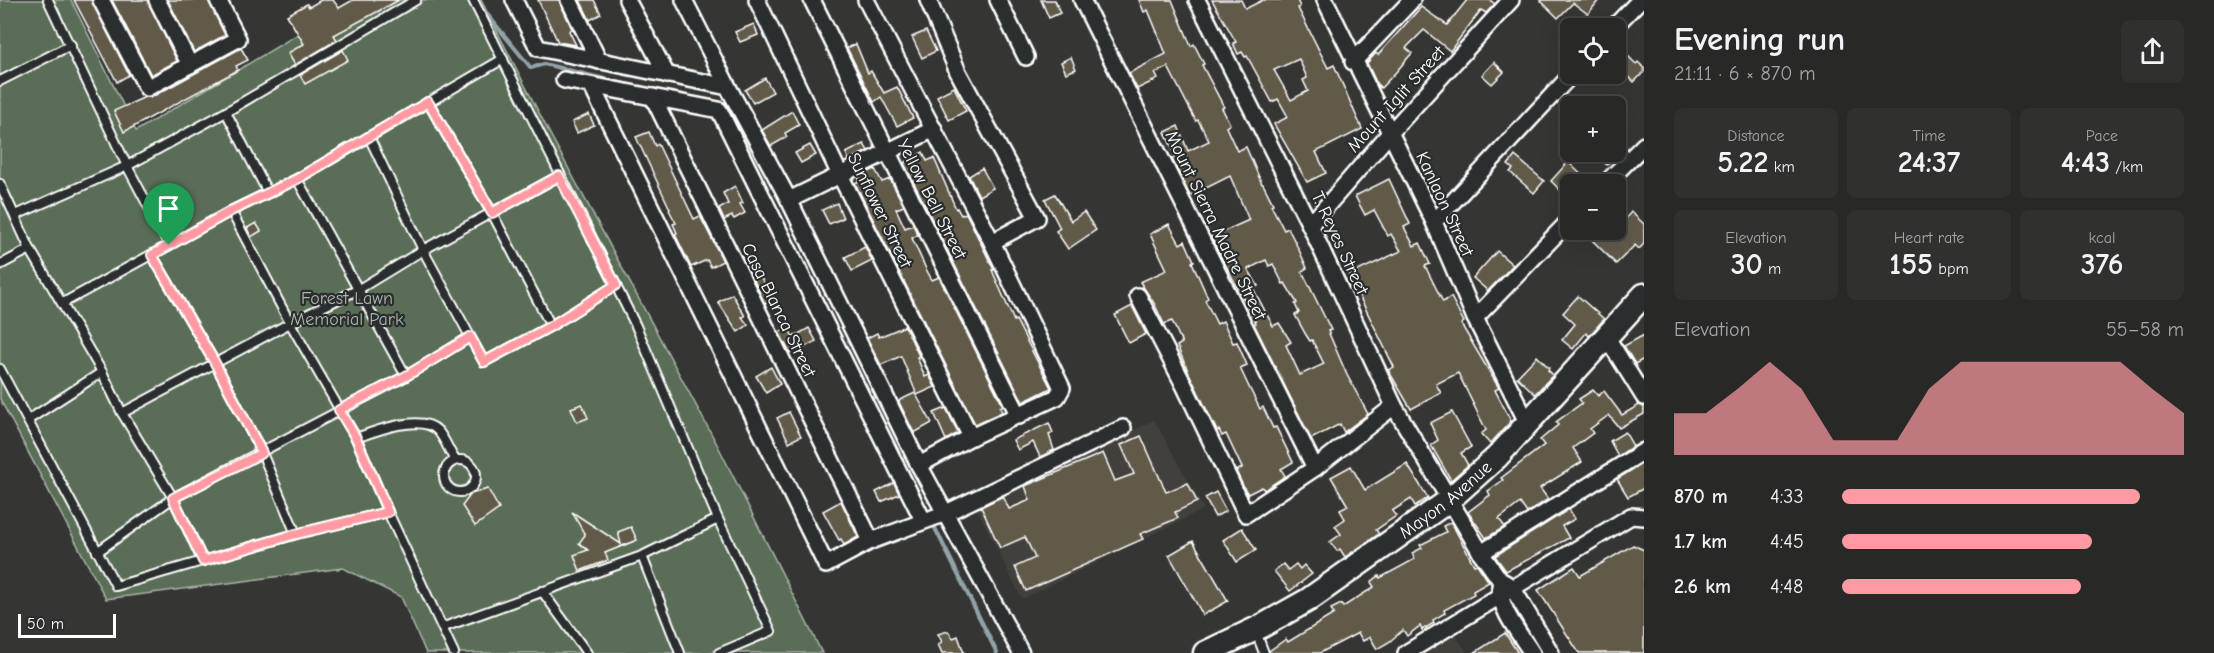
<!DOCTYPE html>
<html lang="en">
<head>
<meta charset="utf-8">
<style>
	:root { --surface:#282827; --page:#30302f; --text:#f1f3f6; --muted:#a5a6a7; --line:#444; --accent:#ff9aa2 }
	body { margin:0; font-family:"Comic Neue",sans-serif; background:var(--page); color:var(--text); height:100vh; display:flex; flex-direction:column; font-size:22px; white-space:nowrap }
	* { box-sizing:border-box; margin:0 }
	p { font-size:20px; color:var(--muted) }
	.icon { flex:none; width:33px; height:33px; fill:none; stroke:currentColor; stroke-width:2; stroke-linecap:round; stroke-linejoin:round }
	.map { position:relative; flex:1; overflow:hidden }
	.panel { display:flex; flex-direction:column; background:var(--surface); width:570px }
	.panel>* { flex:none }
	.fabs { position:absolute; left:1560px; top:18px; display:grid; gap:12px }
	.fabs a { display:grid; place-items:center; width:66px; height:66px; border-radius:9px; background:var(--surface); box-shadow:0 6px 24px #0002,0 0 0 2px var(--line); font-size:30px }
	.scale { position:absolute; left:18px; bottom:15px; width:98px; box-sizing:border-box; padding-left:6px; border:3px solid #fff; border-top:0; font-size:16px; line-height:21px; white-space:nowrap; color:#fff; -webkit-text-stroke:4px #2a2d2e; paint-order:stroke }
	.pin { position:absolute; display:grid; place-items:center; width:51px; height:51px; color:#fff; margin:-62px -26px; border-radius:50% 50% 50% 0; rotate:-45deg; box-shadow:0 0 6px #0007 }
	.pin .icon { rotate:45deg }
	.round { display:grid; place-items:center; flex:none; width:63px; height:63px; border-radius:9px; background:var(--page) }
	.head { display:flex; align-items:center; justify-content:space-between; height:102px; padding:0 30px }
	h1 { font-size:33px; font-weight:700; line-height:45px }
	.figures { display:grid; grid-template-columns:repeat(3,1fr); gap:9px; height:102px; padding:6px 30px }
	.figures div { display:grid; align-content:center; border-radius:9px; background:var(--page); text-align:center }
	.figures b { font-size:30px; font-weight:700 }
	.figures small { font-size:16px; font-weight:400 }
	.figures p { font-size:16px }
	.chart { height:168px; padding:12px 30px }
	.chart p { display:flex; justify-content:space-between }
	.chart svg { width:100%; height:108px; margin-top:6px; fill:var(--accent); opacity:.7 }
	ul { padding:0 30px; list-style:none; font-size:20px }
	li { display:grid; grid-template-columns:96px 72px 1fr; align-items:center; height:45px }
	li i { height:15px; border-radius:8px; background:var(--accent) }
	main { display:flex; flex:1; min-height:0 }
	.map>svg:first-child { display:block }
</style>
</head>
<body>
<main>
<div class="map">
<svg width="1644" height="653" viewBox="0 0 1644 653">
	<rect width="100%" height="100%" fill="#353634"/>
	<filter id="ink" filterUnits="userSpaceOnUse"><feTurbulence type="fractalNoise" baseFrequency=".0167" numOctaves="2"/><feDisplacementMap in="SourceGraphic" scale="12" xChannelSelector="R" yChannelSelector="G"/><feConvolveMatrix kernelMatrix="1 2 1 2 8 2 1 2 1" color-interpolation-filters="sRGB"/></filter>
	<g filter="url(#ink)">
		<g fill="#42413b">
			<polygon points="1154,420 1204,509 1022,599 976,507"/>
			<polygon points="1453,631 1467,653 1420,653"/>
		</g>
		<polygon fill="#5a6d57" stroke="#acb6ab" stroke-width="1.5" points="0,0 71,0 136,131 355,0 481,0 550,134 719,448 822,653 426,653 401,597 343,568 106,599 0,399"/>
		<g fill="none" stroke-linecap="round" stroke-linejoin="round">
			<g stroke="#92a3a8" stroke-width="4">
				<polyline points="478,3 531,68 544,64 637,87"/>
				<polyline points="932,522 997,653"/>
			</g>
		</g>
		<g fill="#625a4a" stroke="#fff" stroke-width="1.5" fill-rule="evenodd">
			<polygon points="74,0 91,0 129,75 117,82"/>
			<polygon points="112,0 147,0 177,61 151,75"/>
			<polygon points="168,0 208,0 225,35 194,52"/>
			<polygon points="321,0 333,0 339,8 353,0 399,0 334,35 337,40 295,65 288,53 304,44 287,15 307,4 309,7"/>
			<polygon points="538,0 559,0 572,29 569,31 576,45 558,42"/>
			<polygon points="580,0 594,0 601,14 590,20"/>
			<polygon points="1041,0 1055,0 1060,13 1049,18"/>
			<path d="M1139 0H1172L1191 46 1194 44 1204 64 1202 65 1224 107 1222 108 1230 124 1226 127 1237 151 1246 147 1262 184H1263L1273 204 1271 205 1284 230 1288 228 1299 250 1307 268 1302 271 1331 330 1328 331 1347 375 1368 414 1344 432 1340 424 1311 439 1254 324 1256 323 1211 237 1249 220 1230 176 1190 196 1172 159 1176 157 1165 132 1178 126 1188 151 1209 141 1198 120 1196 121 1168 67 1155 73 1158 79 1137 89 1129 73 1166 54 1148 10 1144 12ZM1266 260 1269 266 1273 264 1283 284 1285 283 1297 303 1295 304 1299 313 1295 315 1306 335 1310 341 1312 340 1324 364 1300 375 1286 345 1291 342 1279 323 1273 326 1253 288 1258 286 1248 269Z"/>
			<path d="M1212 0H1241L1245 8H1247L1263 0H1297L1300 7 1298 8 1328 68 1334 65 1362 129 1316 152 1326 173 1307 182 1274 124 1288 117 1278 99 1272 102 1247 56 1245 57 1242 52 1238 54 1233 43 1236 42ZM1299 59 1307 78 1303 80 1308 91 1291 100 1274 70Z"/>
			<polygon points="1467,0 1490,0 1495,4 1486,13 1481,10 1450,51 1424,30 1406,48 1412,53 1396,72 1381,88 1377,84 1367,63 1376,53 1378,55 1421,7 1447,25"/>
			<polygon points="1540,0 1599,0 1588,14 1573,3 1558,18"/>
			<polygon points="754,24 758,35 740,42 735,32"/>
			<polygon points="926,31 936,51 922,58 912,37"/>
			<polygon points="856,44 868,73 871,71 884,93 897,87 913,118 897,126 881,97 874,102 847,48"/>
			<polygon points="1616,44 1636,64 1638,62 1644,68 1644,72 1634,82 1624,72 1622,75 1616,70"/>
			<polygon points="241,48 248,60 236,66 238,70 124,132 114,111 145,97 152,97"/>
			<polygon points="343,50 348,60 305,84 300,75"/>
			<polygon points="1071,57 1076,69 1066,73 1061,62"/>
			<polygon points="1494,62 1504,72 1492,84 1482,75"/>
			<polygon points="765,78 773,92 753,103 745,90"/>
			<polygon points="954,87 966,111 949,120 937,96"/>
			<polygon points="792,111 799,125 785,133 787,137 771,146 762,130"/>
			<polygon points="589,114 594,125 577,133 572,122"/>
			<polygon points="649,132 655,146 658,144 694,219 700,216 723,261 711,267 707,260 691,267 675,234 677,233 673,224 676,223 669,210 670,209 636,137"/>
			<polygon points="864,144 868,151 849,160 846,153"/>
			<polygon points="810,145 816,155 801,163 795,153"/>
			<polygon points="923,152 927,161 934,158 956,209 957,208 961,215 966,213 994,270 992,270 1014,321 1016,320 1051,388 1023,402 904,163"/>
			<polygon points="1590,152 1617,152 1607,165"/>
			<polygon points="1515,156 1544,181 1534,193 1510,172 1513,169 1508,165"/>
			<polygon points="1568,162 1591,184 1570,184 1570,200 1551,181"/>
			<polygon points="982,168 993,188 979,196 969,176"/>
			<polygon points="875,169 882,182 890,179 904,206 896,209 905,228 913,225 918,235 912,238 926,269 932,280 939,277 1003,406 1000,407 1002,412 975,424 855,183 860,181 858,177"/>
			<polygon points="1389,179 1410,224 1404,227 1414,246 1420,243 1430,264 1425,266 1443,302 1451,297 1464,322 1461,324 1499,388 1495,390 1511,421 1490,444 1481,434 1486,430 1458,373 1436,384 1441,393 1411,409 1388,370 1394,367 1349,275 1401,251 1391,234 1388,236 1374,210 1365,215 1355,196"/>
			<polygon points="735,186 743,203 740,204 745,213 734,219 732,216 724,220 719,209 728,204 723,193"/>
			<polygon points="1055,194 1071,221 1084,212 1096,230 1068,249 1056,231 1060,228 1045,199"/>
			<polygon points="837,203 843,218 829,224 822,210"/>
			<polygon points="1631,212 1644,224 1644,244 1639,249 1635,245 1616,264 1588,236 1595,230 1616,230"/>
			<polygon points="256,223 261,231 251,237 247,228"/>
			<polygon points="1169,224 1180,244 1185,241 1194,261 1192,262 1208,298 1205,300 1217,324 1223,321 1233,343 1237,342 1247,365 1240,368 1249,387 1260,409 1263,407 1273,428 1276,427 1293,462 1281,469 1285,476 1264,490 1262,487 1248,494 1244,488 1236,471 1242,468 1226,434 1222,436 1219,430 1217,431 1188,371 1177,346 1182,343 1172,321 1164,324 1154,303 1140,282 1167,270 1150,234"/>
			<polygon points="865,247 872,261 852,271 845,257"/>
			<polygon points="1497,251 1513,265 1488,291 1473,278"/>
			<polygon points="760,276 773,299 765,304 754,280"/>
			<polygon points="732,294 745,316 742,317 748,325 738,332 718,302"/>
			<polygon points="1578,296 1604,319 1589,336 1586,333 1573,349 1562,340 1575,324 1563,313"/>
			<polygon points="1132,306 1146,334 1129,343 1115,315"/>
			<polygon points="905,326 919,356 917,357 925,377 929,375 935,387 917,395 901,356 881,365 867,338 877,333 879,337"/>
			<polygon points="788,327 793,337 809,328 816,341 803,348 802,346 790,353 779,332"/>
			<polygon points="1644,335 1644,359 1635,364 1624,346"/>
			<polygon points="1537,356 1549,368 1548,370 1553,375 1535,394 1517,377"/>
			<polygon points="771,367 780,384 766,393 756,376"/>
			<polygon points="1593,390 1598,396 1604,391 1622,415 1639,405 1644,407 1644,414 1619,428 1609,415 1590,429 1593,433 1573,448 1582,462 1540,488 1548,499 1527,513 1520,503 1499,519 1505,527 1486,538 1468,512 1490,495 1488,491 1503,480 1501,478 1544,445 1540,440 1558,425 1556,422 1582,403 1579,399"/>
			<polygon points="915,393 932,423 914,433 899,402 900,400"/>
			<polygon points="582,404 588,418 577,422 571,408"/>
			<polygon points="946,408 958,433 946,440 934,413"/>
			<polygon points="789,412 801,436 789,442 777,418"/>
			<polygon points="1452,412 1471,447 1461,453 1468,465 1451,480 1431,445 1438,440 1430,423"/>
			<polygon points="1049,423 1053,433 1049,435 1054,450 1040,457 1033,442 1018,450 1013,440"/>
			<polygon points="1625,432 1633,446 1618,456 1610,441"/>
			<polygon points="1141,436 1166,492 1188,483 1197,502 1175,512 1178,518 1140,534 1143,539 1026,591 1015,567 1035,558 1025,537 1000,548 981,507 1003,496 1009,509 1030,500 1025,486 1103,453 1115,481 1134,474 1121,445"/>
			<polygon points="1643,463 1644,488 1628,497 1617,479"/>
			<polygon points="1407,464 1428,498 1415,506 1411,499 1392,511 1396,516 1376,530 1379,534 1345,557 1340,549 1337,551 1330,542 1341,534 1335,526 1345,519 1340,510 1348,506 1331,477 1351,466 1365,490"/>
			<polygon points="894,483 899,494 881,502 876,492"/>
			<polygon points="488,489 499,509 475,526 462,506 471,494"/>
			<polygon points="1216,492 1226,511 1215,517 1205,498"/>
			<polygon points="841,501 858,537 844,545 841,539 839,540 823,511"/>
			<polygon points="1569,509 1575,519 1562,526 1569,538 1506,571 1495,556"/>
			<polygon points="572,512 621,544 618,532 631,527 637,540 605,553 608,560 580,571 574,555 588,550 579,543 585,535"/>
			<polygon points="1451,522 1474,565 1477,564 1489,582 1473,591 1474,594 1444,610 1445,613 1433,620 1434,623 1422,630 1420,626 1407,636 1403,630 1389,642 1377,649 1370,637 1363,641 1358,633 1320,653 1270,653 1269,651 1286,639 1288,642 1334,614 1331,609 1341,604 1343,607 1374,587 1371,582 1379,576 1380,578 1415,559 1412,553 1422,548 1420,545 1446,532 1443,526"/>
			<polygon points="1242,528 1256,550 1237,562 1223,540"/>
			<polygon points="1193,541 1228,601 1203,615 1169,555"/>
			<polygon points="1633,545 1644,550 1644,653 1579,653 1538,590 1574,567 1580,576"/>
			<polygon points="1283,564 1288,570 1296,564 1300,569 1304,565 1312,574 1290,591 1274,571"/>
			<polygon points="948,631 953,638 958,636 964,653 942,653 938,644 942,642 938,634"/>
			<polygon points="1505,633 1518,653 1474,653"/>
		</g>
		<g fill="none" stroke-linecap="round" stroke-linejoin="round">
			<defs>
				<g id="service">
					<polyline points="48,0 127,166 169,245"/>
					<polyline points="473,0 636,326 718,519"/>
					<polyline points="0,81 71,45"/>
					<polyline points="428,102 492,213 551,326 616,285"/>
					<polyline points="226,112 268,193"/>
					<polyline points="369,137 423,250 484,362 551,326"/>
					<polyline points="297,179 406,376 470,337"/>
					<polyline points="0,184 30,249 102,372 122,413 173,498 203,561"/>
					<polyline points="231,211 290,323 356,438 388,512"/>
					<polyline points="16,215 127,166 226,112 416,0"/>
					<polyline points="152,255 215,363 262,453 296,534"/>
					<polyline points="0,265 30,249"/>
					<polyline points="63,303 231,211 297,179 503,59"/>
					<polyline points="0,369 116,586 296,534 388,512 454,653"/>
					<polyline points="122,413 290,323 359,289 423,250 559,176"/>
					<polyline points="28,420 102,372"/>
					<path d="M356 438C375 431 422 413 438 431 445 439 449 451 455 460"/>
					<circle cx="460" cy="476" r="16"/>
					<polyline points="97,552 173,498 406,376"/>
					<polyline points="642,556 680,653"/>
					<polyline points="542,591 587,653"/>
					<polyline points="444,627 642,556 718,519 771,631 719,653"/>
					<polyline points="1256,632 1264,653"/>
				</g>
				<g id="minor">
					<polyline points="101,0 147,88 238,39 218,0"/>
					<polyline points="157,0 190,65"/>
					<polyline points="514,0 538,48 728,87"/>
					<polyline points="569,0 599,61"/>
					<polyline points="627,0 667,75"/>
					<polyline points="684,0 728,87 789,200 919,465 1021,653"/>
					<polyline points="757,0 840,175 971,437"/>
					<polyline points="812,0 1019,416"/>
					<polyline points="866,0 992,242 1062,388 1057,397 971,437 919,465"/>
					<polyline points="928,0 958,72 1037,218 992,242"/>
					<polyline points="998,0 1026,57"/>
					<polyline points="1082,0 1315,468"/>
					<polyline points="1197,0 1310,225 1394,406 1481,553 1500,580 1512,587 1551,653"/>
					<polyline points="1325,0 1434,222 1475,318 1528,424"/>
					<polyline points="1613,28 1640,0"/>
					<polyline points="1353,62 1412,0"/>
					<polyline points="564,80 719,110 923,520"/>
					<polyline points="592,87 826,565 871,541 946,513 1123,428"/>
					<polyline points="653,97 871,541"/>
					<polyline points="1605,184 1644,145"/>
					<polyline points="789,200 934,129"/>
					<polyline points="1434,222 1572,74"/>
					<polyline points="1310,225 1391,132 1511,0"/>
					<polyline points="1138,296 1184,385 1246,514 1315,468 1394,406"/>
					<polyline points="1475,318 1570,220"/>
					<polyline points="1606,336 1644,397"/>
					<polyline points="1481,553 1644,451"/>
					<path d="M1500 586C1499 610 1520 634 1532 653"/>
					<polyline points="1406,653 1631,516 1644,517"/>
				</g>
				<g id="secondary">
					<path id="s1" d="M1205 653 1262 626 1308 600 1448 501 1497 457 1644 295"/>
				</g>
			</defs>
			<use href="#service" stroke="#fff" stroke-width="12"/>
			<use href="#minor" stroke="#fff" stroke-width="20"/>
			<use href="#secondary" stroke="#fff" stroke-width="27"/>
			<use href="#service" stroke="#2a2d2e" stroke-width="8"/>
			<use href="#minor" stroke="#2a2d2e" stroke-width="15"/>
			<use href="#secondary" stroke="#2a2d2e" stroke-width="22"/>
		</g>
	</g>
	<g fill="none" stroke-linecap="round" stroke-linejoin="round" filter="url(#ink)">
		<defs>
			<polygon id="route" points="428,102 492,213 559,176 616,285 551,326 484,362 470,337 406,376 339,410 356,438 388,512 296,534 203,561 173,498 262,453 215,363 152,255 231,211 297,179"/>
		</defs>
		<use href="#route" stroke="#fff" stroke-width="12"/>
		<use href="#route" stroke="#ff9aa2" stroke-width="8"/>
	</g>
	<g text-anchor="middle" stroke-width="4.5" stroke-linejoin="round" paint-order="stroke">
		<g font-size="18" fill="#fff" stroke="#2a2d2e">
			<text transform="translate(1396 99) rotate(-48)" y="6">Mount Iglit Street</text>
			<text transform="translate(932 199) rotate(63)" y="6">Yellow Bell Street</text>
			<text transform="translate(1445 204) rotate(65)" y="6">Kanlaon Street</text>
			<text transform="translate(880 210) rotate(64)" y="6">Sunflower Street</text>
			<text transform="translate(1216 225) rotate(64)" y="6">Mount Sierra Madre Street</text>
			<text transform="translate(1340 243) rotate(65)" y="6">T. Reyes Street</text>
			<text transform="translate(779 310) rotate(64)" y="6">Casa Blanca Street</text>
			<text dy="6" stroke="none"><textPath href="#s1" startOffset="286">Mayon Avenue</textPath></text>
		</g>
		<g font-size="18" fill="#acb6ab" stroke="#2a2d2e">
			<text x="347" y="304">Forest Lawn<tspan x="347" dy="21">Memorial Park</tspan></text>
		</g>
	</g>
</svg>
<div class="fabs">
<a><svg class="icon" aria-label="locate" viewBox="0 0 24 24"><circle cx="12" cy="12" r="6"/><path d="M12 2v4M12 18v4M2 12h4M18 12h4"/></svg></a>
<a>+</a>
<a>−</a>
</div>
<div class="scale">50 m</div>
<div class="pin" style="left:169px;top:245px;background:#1e9e55"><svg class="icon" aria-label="arrive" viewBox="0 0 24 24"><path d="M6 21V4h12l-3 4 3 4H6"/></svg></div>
</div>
<section class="panel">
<div class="head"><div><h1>Evening run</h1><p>21:11 · 6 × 870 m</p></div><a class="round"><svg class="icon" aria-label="share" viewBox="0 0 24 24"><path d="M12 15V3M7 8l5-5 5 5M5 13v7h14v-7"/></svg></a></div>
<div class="figures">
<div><p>Distance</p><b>5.22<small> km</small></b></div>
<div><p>Time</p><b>24:37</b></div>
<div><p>Pace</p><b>4:43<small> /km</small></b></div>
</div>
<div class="figures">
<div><p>Elevation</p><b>30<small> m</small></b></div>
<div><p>Heart rate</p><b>155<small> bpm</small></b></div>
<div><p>kcal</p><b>376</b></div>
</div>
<div class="chart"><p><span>Elevation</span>55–58 m</p>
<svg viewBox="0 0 160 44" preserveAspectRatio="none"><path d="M0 44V27L10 27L20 17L30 6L40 17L50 38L60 38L70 38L80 17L90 6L100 6L110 6L120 6L130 6L140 6L150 17L160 27V44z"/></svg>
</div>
<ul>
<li><b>870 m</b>4:33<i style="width:87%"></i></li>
<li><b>1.7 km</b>4:45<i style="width:73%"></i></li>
<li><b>2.6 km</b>4:48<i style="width:70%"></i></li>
</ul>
</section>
</main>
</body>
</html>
